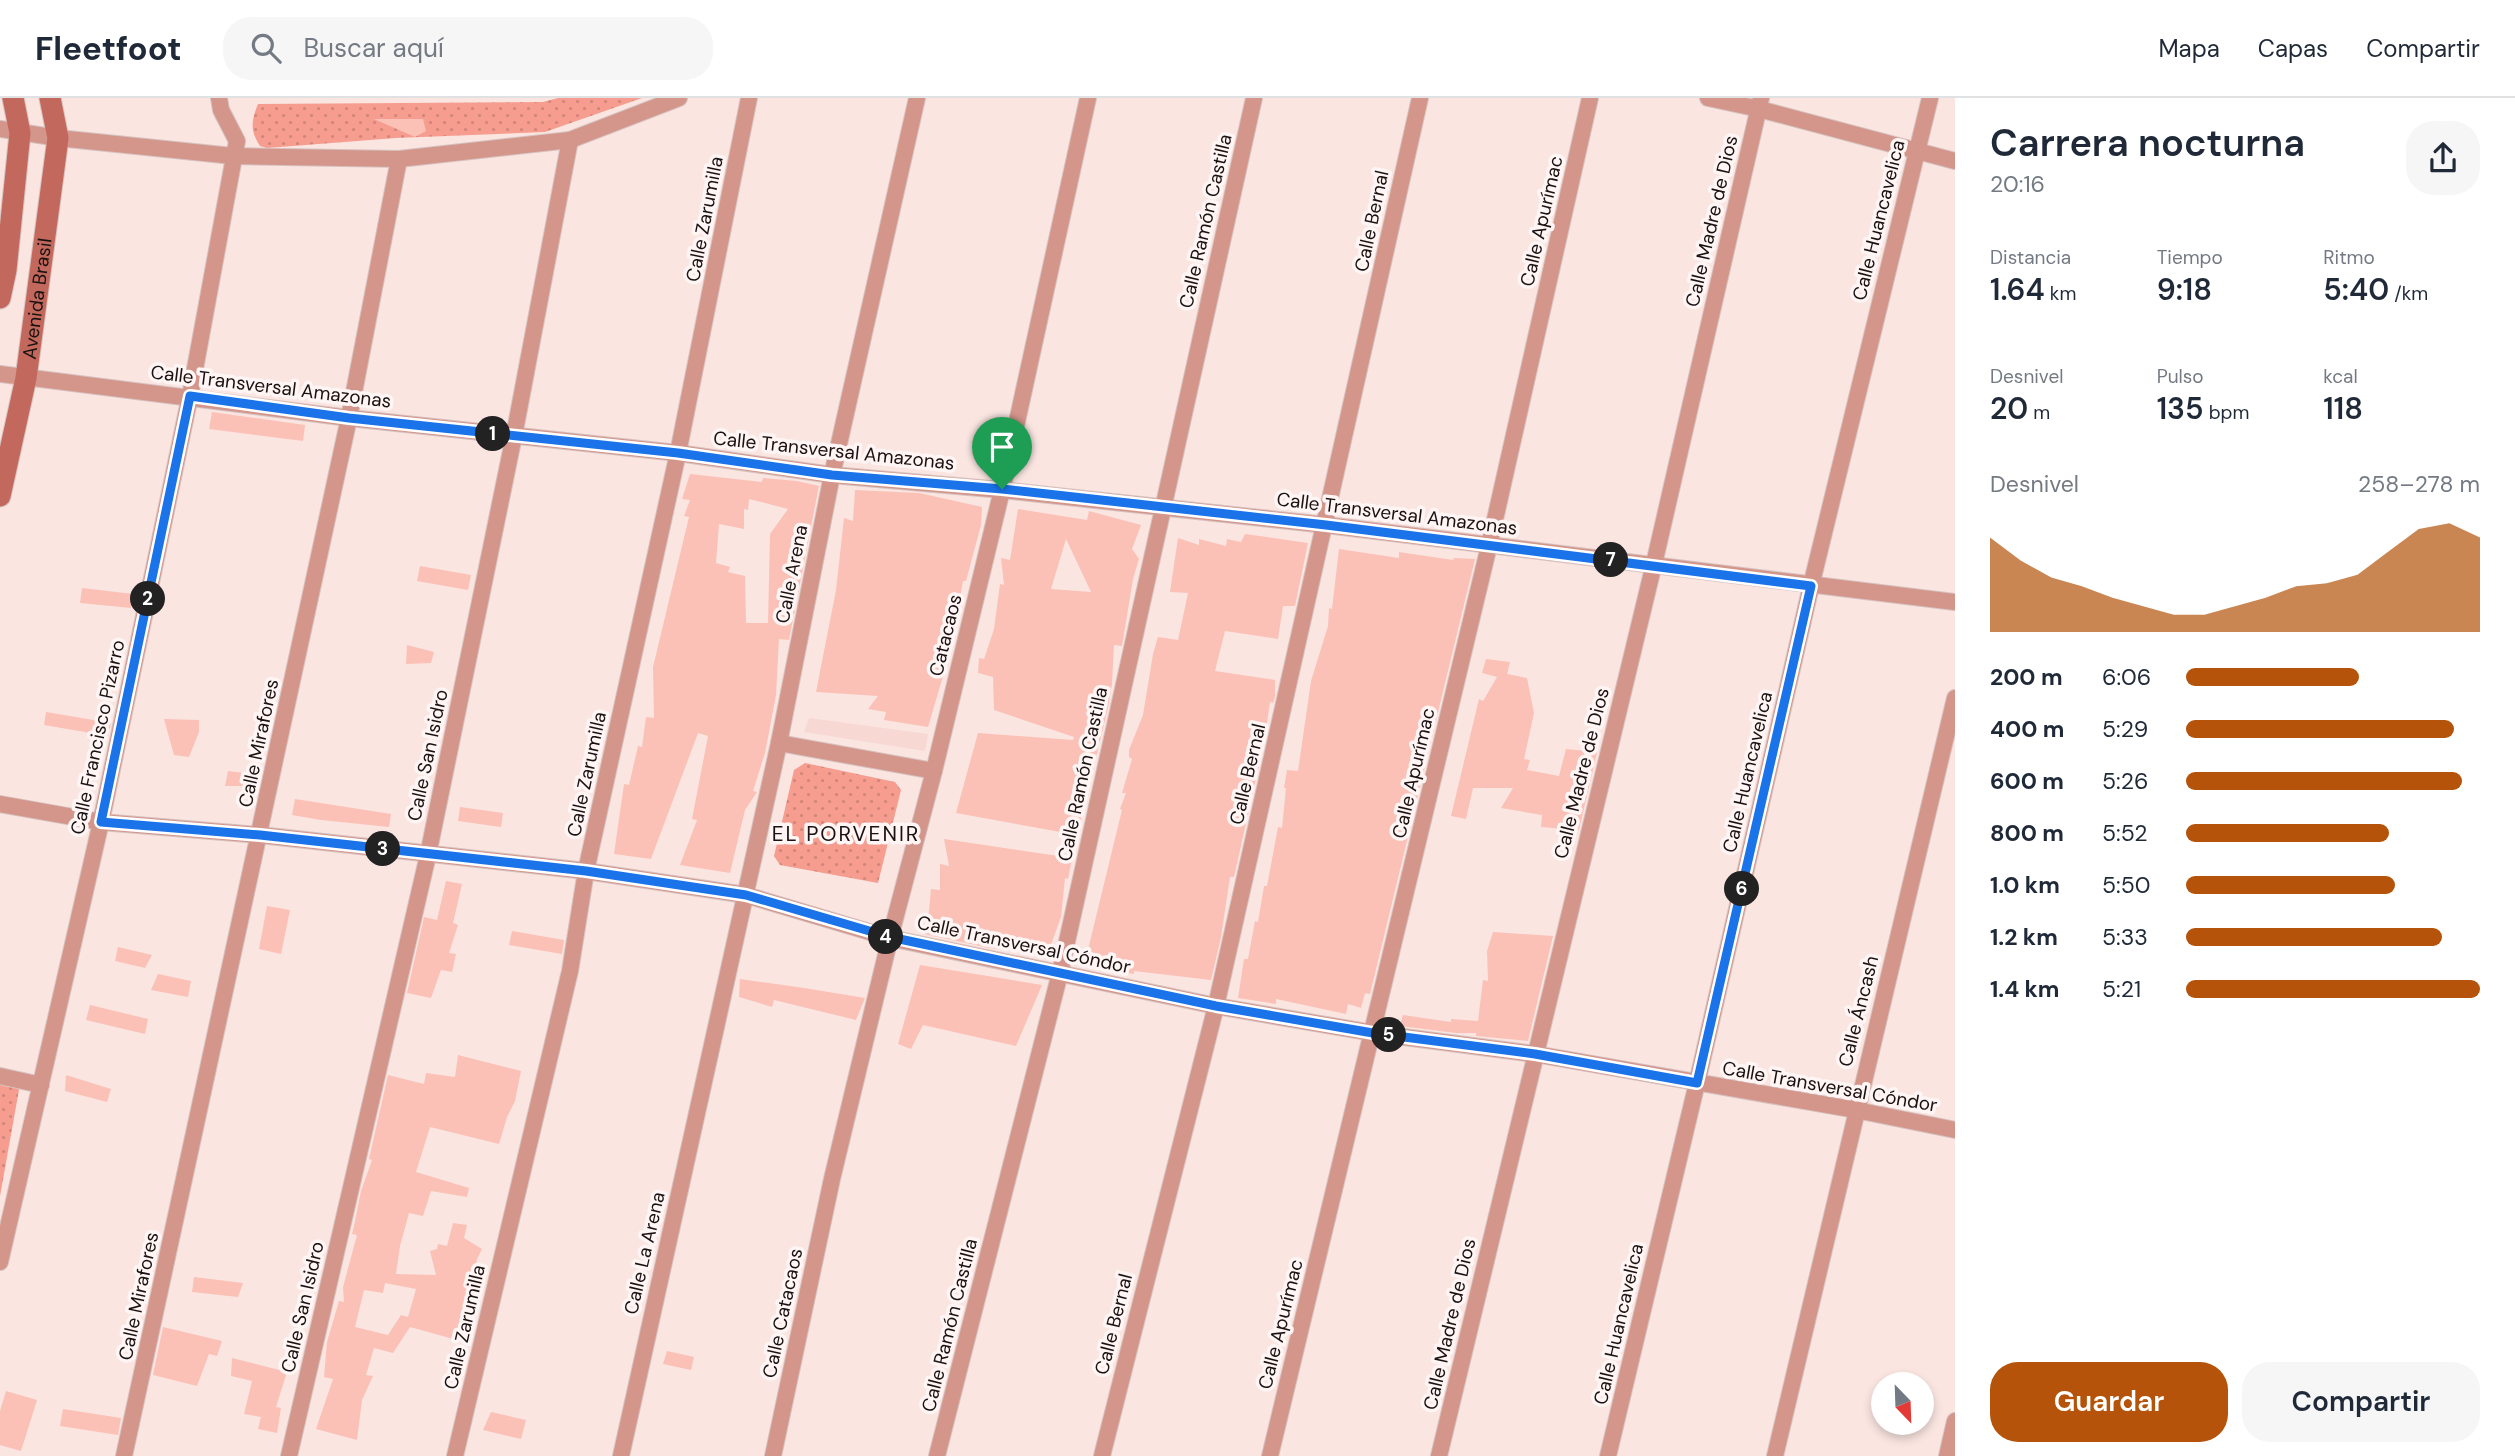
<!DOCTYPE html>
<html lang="es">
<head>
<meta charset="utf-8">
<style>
	:root { --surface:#fff; --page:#f6f6f7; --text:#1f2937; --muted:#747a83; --line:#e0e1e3; --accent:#b45309 }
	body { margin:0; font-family:"DM Sans",sans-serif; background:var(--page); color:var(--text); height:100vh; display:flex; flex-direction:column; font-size:26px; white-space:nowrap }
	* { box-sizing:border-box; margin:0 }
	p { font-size:23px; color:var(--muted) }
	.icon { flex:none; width:38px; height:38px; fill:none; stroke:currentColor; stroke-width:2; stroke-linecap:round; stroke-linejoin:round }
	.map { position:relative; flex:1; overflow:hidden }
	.side { display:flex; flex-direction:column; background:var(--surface); width:560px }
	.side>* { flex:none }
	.needle { width:46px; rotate:157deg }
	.fabs { position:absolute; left:1871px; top:1274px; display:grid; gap:14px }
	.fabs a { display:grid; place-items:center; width:63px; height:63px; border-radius:50%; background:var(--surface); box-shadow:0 4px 10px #0003; font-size:35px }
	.pin { position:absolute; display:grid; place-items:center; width:60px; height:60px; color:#fff; margin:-72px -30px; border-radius:50% 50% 50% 0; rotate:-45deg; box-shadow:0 0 7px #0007 }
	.pin .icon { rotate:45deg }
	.km { position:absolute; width:35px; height:35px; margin:-18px; border-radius:50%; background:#222; color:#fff; font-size:19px; line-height:35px; text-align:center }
	.round { display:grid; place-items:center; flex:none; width:74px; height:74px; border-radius:28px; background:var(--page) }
	.overview { display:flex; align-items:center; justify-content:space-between; height:119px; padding:0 35px }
	h1 { font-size:38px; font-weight:600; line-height:52px }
	.metrics { display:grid; grid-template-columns:repeat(3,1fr); gap:10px; height:119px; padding:7px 35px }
	.metrics div { display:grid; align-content:center }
	.metrics b { font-size:30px; font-weight:600 }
	.metrics small { font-size:19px; font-weight:400 }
	.metrics p { font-size:19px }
	.chart { height:196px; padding:14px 35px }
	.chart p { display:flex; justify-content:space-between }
	.chart svg { width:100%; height:126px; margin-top:7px; fill:var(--accent); opacity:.7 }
	.primary-button { display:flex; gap:14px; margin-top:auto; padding:14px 35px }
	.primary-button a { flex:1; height:80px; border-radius:28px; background:var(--accent); color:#fff; font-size:28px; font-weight:600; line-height:80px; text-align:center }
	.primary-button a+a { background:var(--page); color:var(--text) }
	ul { padding:0 35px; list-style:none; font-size:23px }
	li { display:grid; grid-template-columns:112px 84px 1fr; align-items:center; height:52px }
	li i { height:18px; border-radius:9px; background:var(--accent) }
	header { display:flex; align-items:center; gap:42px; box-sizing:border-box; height:98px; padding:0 35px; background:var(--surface); border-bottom:2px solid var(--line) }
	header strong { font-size:33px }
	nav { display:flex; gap:38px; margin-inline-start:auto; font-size:24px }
	.search { width:490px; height:63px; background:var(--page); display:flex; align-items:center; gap:18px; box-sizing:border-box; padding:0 24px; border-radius:28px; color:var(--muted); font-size:26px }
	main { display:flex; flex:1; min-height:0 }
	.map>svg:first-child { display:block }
</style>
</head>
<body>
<header>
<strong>Fleetfoot</strong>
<div class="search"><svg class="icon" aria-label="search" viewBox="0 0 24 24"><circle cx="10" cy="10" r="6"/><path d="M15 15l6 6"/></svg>Buscar aquí</div>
<nav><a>Mapa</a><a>Capas</a><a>Compartir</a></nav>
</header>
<main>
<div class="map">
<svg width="1955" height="1358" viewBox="0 0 1955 1358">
	<defs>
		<pattern id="park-dots" width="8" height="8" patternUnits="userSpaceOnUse" patternTransform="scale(1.75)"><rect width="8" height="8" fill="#f69d8f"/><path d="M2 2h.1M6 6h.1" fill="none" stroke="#d2867a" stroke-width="1.8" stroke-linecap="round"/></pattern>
	</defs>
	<rect width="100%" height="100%" fill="#fae5e1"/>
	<polygon fill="#f7d8d3" points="809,620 928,636 925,653 804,634"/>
	<g fill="url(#park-dots)">
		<path d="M558 0H642L545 34 396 40 267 50 260 48C250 33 251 23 258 6L543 4Z"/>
		<polygon points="805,665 895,684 901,692 878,785 780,767 774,758 794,672"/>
		<polygon points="0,971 22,975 0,1098"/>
	</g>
	<g fill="#fbc1b7" fill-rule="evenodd">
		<polygon points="374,21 423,21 426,33 415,39"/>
		<polygon points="212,314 305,327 303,343 209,331"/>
		<path d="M690 376 762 384 763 380 797 383 819 388 789 542 779 541 776 597 765 655 753 693 757 694 745 712 730 775 680 767 697 722 692 721 708 638 698 635 651 761 614 756 624 686 629 687 638 648 642 649 646 619 654 620 653 569 689 419 684 418 690 402 682 401ZM749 401 788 411 770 436 768 525H746L745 478 728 474 730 469 716 465 719 426 744 431V411L748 412Z"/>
		<polygon points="855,392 919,395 982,409 981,427 966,483 963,483 951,551 928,629 884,622 886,614 868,611 878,598 816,594 836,492 844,420 853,423"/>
		<path d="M1018 411 1087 422 1089 413 1141 427 1132 451 1139 461 1133 481 1123 542 1122 548 1114 547 1112 586 1108 610 1077 737 956 715 978 635 1073 642 1074 639 994 612 993 579 978 575 979 560 984 561 994 531 1000 486 1004 487 1001 460 1010 462ZM1066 441 1091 494 1051 491Z"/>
		<polygon points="1245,436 1308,445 1295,508 1283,508 1278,541 1225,533 1215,573 1275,582 1275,599 1273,605 1270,604 1264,645 1234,779 1230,779 1221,839 1211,882 1134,873 1134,876 1084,868 1122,712 1120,711 1126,695 1122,695 1132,661 1129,659 1129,652 1143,617 1153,556 1158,539 1178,542 1188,495 1170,494 1178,440 1199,447 1199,441 1226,448 1227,441 1241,444"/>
		<polygon points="1339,451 1399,460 1399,454 1453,462 1454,460 1475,461 1370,896 1365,895 1361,910 1348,906 1346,916 1276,901 1276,906 1238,900 1244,861 1248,861 1255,823 1258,824 1264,788 1267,788 1278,729 1282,730 1286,690 1284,690 1287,672 1298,673 1311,583 1328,528 1329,510 1332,511"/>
		<polygon points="420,468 471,477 468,492 417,483"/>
		<polygon points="82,490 133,496 131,510 80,505"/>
		<polygon points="407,547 434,554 431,565 406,566"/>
		<polygon points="1486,561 1510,564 1507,576 1527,580 1534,615 1524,661 1530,662 1527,672 1559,678 1566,651 1597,654 1579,732 1541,729 1542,717 1501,710 1513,690 1473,690 1466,721 1451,718 1479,601 1483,603 1497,579 1482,575"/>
		<polygon points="46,614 111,625 108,638 44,627"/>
		<polygon points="164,621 199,622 199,634 189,659 174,657"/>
		<polygon points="228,673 261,677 259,688 225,688"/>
		<polygon points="295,701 391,716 389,729 321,722 292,717"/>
		<polygon points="460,709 503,715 501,729 458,723"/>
		<polygon points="944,741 1072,760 1068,781 1065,780 1061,819 1048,855 989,850 924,836 928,823 931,791 940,792 940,766 949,768"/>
		<polygon points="446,783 462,786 453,825 458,827 449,855 456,856 452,874 441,872 431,900 407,895 424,819 437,822"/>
		<polygon points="267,808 290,812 281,856 259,851"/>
		<polygon points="512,833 564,842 562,856 509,847"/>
		<polygon points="1493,834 1553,838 1528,943 1476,938 1476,935 1456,935 1400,928 1403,917 1451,924 1451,921 1478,923 1483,882 1488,883 1487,853"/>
		<polygon points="118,849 152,857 145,870 115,863"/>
		<polygon points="920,867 1042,887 1016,948 923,927 911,951 898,946"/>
		<polygon points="158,876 191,883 188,899 151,892"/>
		<polygon points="740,881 804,890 865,900 856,922 774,902 772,909 739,899"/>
		<polygon points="90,907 148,921 145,936 86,922"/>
		<path d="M458 957 521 973 515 1003 507 1019 499 1046 430 1029 416 1074 469 1090 467 1099 431 1093 423 1118 409 1115 400 1148 396 1176 436 1177 430 1153 437 1151 438 1146 447 1148 453 1125 467 1127 464 1140 482 1151 477 1161 466 1221 457 1242 410 1229 393 1255 374 1250 366 1277 373 1278 362 1302 357 1342 316 1331 333 1281 324 1279 327 1244 339 1203 344 1204 343 1189 357 1137 352 1136 354 1128 361 1093 372 1062 369 1061 388 977 424 986 426 975 455 979ZM385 1185 416 1191 408 1219 401 1217 388 1237 355 1229 364 1192 383 1195Z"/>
		<polygon points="66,977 111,991 107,1004 65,993"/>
		<polygon points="194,1179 243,1185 238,1199 192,1194"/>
		<polygon points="163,1229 222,1243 217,1258 209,1256 197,1288 153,1277"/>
		<polygon points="667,1253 694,1259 691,1272 663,1266"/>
		<polygon points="232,1260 287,1274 276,1309 281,1310 277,1335 258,1331 261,1319 244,1316 252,1283 231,1278"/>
		<polygon points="6,1293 37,1302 21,1353 0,1347 0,1313"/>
		<polygon points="63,1311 121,1320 118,1337 60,1328"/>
		<polygon points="491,1314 526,1322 521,1341 483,1332"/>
	</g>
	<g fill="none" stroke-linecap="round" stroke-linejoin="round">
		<defs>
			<g id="street">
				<polyline points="1708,0 1759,11 1955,63"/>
				<polyline points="0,31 58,40 233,58 399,61 570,42 679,0"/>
				<polyline points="0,276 349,320 678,355 832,377 1002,392 1326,427 1955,504"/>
				<polyline points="779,645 934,673"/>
				<polyline points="0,706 101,724 260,737 586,773 746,797 890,840 1216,908 1373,935 1535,956 1856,1012 1955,1032"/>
				<polyline points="0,978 41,987"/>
				<polyline points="0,1164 101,724 190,298 237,43 221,12 219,0"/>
				<polyline points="124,1358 349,320 399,61"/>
				<polyline points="289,1358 428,757 514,338 570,42"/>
				<polyline points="455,1358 570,873 586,773 678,355 749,0"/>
				<polyline points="621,1358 779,645 832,377 917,0"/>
				<polyline points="773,1358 832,1081 890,840 934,673 1002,392 1088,0"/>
				<polyline points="937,1358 1060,875 1254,0"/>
				<polyline points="1102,1358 1216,908 1420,0"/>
				<polyline points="1270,1358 1489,448 1590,0"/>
				<polyline points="1439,1358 1654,466 1761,0"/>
				<polyline points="1608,1358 1697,985 1811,488 1930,0"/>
				<polyline points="1775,1358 1955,600"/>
				<polyline points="1947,1358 1955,1323"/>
			</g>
			<g id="secondary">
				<polyline points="0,200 6,172 20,35 13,0"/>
				<path id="s1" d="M0 398 26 280 58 40 50 0"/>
			</g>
		</defs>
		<use href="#street" stroke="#d6c3c0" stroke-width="18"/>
		<use href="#secondary" stroke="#d6c3c0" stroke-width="23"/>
		<use href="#street" stroke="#d4958b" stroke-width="16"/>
		<use href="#secondary" stroke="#c3685c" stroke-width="21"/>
	</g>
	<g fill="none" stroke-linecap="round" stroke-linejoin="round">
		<defs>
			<polygon id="route" points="190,298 349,320 678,355 832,377 1002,391 1326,427 1811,488 1697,985 1535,956 1373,935 1216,908 890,839 746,797 586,773 260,737 101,724"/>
		</defs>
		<use href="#route" stroke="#fff" stroke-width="14"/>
		<use href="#route" stroke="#1a73e8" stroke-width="9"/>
	</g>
	<g text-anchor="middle" stroke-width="7" stroke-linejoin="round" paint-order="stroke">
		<g font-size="19" fill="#191211" stroke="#fef5f4">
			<text transform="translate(704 121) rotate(-79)" y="7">Calle Zarumilla</text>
			<text transform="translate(1878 122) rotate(-76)" y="7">Calle Huancavelica</text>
			<text transform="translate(1205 123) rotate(-77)" y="7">Calle Ramón Castilla</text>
			<text transform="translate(1371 123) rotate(-78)" y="7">Calle Bernal</text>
			<text transform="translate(1541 123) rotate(-77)" y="7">Calle Apurímac</text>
			<text transform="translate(1711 123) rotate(-77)" y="7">Calle Madre de Dios</text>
			<text dy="7" stroke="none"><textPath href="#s1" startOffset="201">Avenida Brasil</textPath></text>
			<text transform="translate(271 288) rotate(7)" y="7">Calle Transversal Amazonas</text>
			<text transform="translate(834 352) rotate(6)" y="7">Calle Transversal Amazonas</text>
			<text transform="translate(1397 415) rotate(7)" y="7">Calle Transversal Amazonas</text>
			<text transform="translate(791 476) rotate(-79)" y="7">Calle Arena</text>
			<text transform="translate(945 537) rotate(-76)" y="7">Catacaos</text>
			<text transform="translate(97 639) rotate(-78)" y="7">Calle Francisco Pizarro</text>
			<text transform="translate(258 645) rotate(-78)" y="7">Calle Mirafores</text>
			<text transform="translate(427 657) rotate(-78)" y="7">Calle San Isidro</text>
			<text transform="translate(1747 674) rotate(-77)" y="7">Calle Huancavelica</text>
			<text transform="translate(1413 675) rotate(-77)" y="7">Calle Apurímac</text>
			<text transform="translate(1581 675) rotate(-76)" y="7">Calle Madre de Dios</text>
			<text transform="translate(586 676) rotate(-78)" y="7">Calle Zarumilla</text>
			<text transform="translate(1082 676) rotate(-78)" y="7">Calle Ramón Castilla</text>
			<text transform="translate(1247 676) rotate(-77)" y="7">Calle Bernal</text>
			<text transform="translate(1024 846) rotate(12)" y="7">Calle Transversal Cóndor</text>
			<text transform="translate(1858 913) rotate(-76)" y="7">Calle Áncash</text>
			<text transform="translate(1830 988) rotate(10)" y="7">Calle Transversal Cóndor</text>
			<text transform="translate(644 1155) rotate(-77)" y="7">Calle La Arena</text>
			<text transform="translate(138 1198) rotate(-78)" y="7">Calle Mirafores</text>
			<text transform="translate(302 1209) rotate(-77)" y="7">Calle San Isidro</text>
			<text transform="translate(782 1215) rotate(-78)" y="7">Calle Catacaos</text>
			<text transform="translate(1113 1226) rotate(-76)" y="7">Calle Bernal</text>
			<text transform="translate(1280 1226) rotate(-76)" y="7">Calle Apurímac</text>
			<text transform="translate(1449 1226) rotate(-77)" y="7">Calle Madre de Dios</text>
			<text transform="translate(1618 1226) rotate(-77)" y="7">Calle Huancavelica</text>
			<text transform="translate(949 1227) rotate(-76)" y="7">Calle Ramón Castilla</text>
			<text transform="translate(464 1229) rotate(-77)" y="7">Calle Zarumilla</text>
		</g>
		<g font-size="21" letter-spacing="2" fill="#191211" stroke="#fef5f4">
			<text x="846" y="743">EL PORVENIR</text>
		</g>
	</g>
</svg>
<div class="fabs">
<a><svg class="needle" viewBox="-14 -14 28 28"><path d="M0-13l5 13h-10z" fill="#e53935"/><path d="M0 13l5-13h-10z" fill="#747a83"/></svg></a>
</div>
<div class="pin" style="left:1002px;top:391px;background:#1e9e55"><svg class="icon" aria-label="arrive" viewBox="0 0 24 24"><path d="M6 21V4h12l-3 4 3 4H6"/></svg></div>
<b class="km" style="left:493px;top:336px">1</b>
<b class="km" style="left:148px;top:501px">2</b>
<b class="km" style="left:383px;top:751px">3</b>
<b class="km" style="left:886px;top:839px">4</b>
<b class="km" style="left:1389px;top:937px">5</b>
<b class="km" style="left:1742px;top:791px">6</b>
<b class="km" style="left:1611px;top:462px">7</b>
</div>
<section class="side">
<div class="overview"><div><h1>Carrera nocturna</h1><p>20:16</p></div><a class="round"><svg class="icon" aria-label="share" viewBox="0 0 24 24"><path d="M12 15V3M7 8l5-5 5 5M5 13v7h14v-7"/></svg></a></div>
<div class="metrics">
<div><p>Distancia</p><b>1.64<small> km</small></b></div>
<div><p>Tiempo</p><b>9:18</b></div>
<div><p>Ritmo</p><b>5:40<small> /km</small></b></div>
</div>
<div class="metrics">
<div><p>Desnivel</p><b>20<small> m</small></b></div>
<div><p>Pulso</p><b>135<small> bpm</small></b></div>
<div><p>kcal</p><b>118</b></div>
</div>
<div class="chart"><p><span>Desnivel</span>258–278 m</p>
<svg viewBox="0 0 160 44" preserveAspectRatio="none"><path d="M0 44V11L10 19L20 25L30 28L40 32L50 35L60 38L70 38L80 35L90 32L100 28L110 27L120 24L130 16L140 8L150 6L160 11V44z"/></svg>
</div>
<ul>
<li><b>200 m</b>6:06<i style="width:59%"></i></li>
<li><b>400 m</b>5:29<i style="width:91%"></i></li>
<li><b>600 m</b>5:26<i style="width:94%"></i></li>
<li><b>800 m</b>5:52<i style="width:69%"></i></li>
<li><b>1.0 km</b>5:50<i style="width:71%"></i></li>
<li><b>1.2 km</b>5:33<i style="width:87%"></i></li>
<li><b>1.4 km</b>5:21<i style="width:100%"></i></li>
</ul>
<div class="primary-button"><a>Guardar</a><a>Compartir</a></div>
</section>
</main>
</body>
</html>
